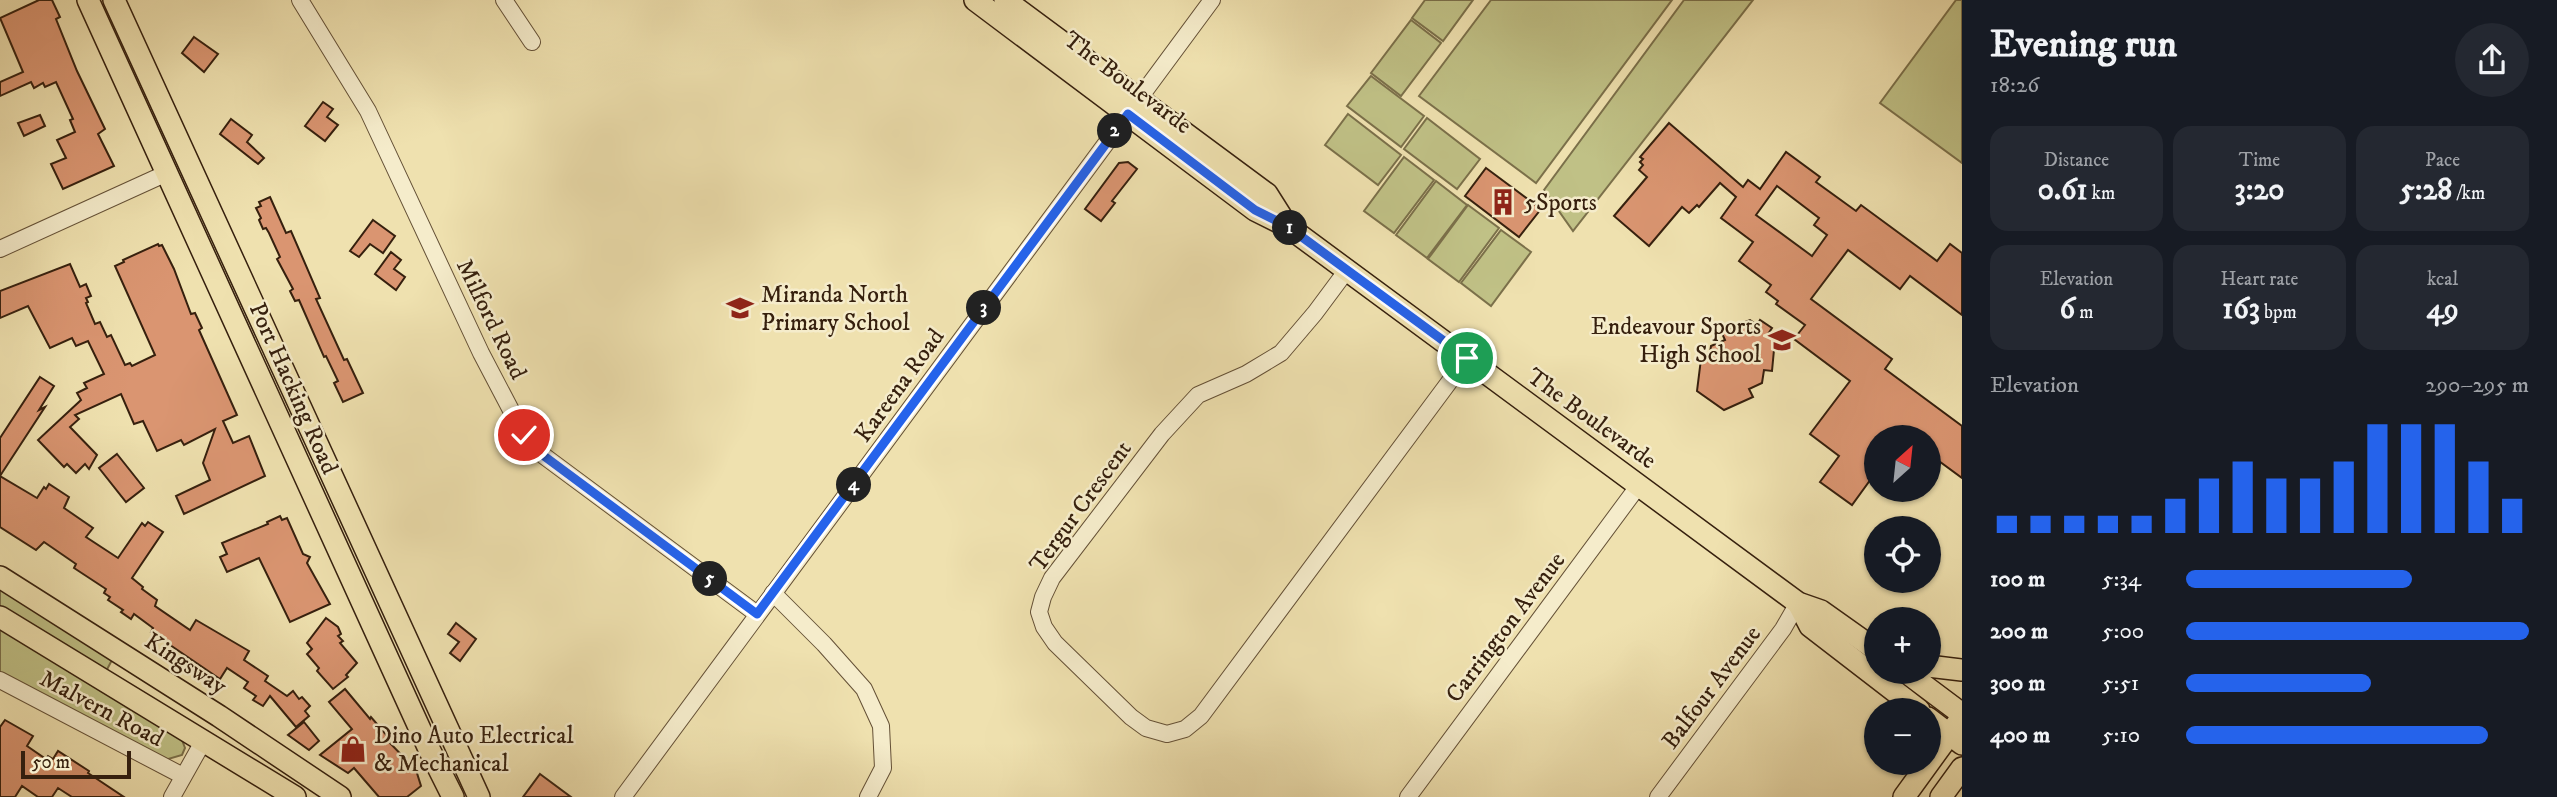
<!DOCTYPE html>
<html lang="en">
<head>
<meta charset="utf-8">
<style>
	:root { --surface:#171b24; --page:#242831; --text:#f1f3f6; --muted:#9ea1a6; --accent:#2563eb }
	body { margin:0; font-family:"IM FELL DW Pica",serif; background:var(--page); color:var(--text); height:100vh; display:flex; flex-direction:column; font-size:26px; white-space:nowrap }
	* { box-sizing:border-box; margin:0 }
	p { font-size:23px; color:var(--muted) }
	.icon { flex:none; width:38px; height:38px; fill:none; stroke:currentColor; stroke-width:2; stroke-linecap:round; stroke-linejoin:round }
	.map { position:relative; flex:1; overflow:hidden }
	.drawer { display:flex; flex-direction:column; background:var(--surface); width:595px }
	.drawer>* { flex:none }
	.needle { width:46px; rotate:27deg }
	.tools { position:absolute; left:1864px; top:425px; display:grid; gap:14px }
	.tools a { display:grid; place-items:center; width:77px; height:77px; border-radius:50%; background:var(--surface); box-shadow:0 2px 5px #0004; font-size:35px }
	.scale { position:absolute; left:21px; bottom:18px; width:110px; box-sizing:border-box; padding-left:7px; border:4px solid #36200e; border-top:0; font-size:19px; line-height:24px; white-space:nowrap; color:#36200e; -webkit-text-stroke:5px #f5eccb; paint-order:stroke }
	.pin { position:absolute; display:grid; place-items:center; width:60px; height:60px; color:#fff; margin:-30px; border:4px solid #fff; border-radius:50%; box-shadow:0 2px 7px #0007 }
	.km { position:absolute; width:35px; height:35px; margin:-18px; border-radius:50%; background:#222; color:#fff; font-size:19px; line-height:35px; text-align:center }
	.round { display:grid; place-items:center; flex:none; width:74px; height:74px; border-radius:37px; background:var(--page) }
	.overview { display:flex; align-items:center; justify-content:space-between; height:119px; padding:0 28px }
	h1 { font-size:38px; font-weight:800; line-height:52px }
	.figures { display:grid; grid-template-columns:repeat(3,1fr); gap:10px; height:119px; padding:7px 28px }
	.figures div { display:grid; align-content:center; border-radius:18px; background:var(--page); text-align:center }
	.figures b { font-size:30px; font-weight:800 }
	.figures small { font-size:19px; font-weight:400 }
	.figures p { font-size:19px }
	.chart { height:196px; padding:14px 28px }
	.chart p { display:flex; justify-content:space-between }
	.chart svg { width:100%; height:126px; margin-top:7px; stroke:var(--accent); stroke-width:6 }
	ul { padding:0 28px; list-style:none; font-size:23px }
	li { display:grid; grid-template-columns:112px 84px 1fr; align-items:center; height:52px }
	li i { height:18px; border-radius:9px; background:var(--accent) }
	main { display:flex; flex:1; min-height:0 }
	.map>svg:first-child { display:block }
</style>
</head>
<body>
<main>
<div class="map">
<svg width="1962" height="797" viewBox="0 0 1962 797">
	<rect width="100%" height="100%" fill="#efe1af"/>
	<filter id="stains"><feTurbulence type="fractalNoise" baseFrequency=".00286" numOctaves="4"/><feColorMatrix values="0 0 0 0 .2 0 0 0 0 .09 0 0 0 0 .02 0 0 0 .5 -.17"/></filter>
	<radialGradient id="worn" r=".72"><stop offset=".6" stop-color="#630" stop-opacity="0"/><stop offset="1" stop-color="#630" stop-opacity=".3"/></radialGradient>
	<g fill="#c0c186" stroke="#7b704a" stroke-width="2">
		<polygon points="1425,0 1473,0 1443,41 1412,18"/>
		<polygon points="1491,0 1672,0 1536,183 1419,96"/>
		<polygon points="1684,0 1753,0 1573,231 1544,190"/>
		<polygon points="1956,0 1962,0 1962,163 1880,103"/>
		<polygon points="1411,20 1441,43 1401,96 1371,73"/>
		<polygon points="1371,76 1424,116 1401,147 1347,106"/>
		<polygon points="1348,114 1401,155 1378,185 1325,145"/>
		<polygon points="1427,118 1480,159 1457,189 1404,149"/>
		<polygon points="1404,157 1434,180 1394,233 1364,211"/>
		<polygon points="1436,181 1467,205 1427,258 1396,235"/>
		<polygon points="1468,205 1499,228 1459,282 1428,259"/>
		<polygon points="1501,230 1531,252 1491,306 1461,283"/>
		<polygon points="0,577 113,658 102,679 182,740 185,748 182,755 158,762 0,680"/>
	</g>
	<g fill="#da9571" stroke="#36200e" stroke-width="2" fill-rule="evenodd">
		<polygon points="39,0 52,0 60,17 56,19 77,71 105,129 98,134 114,166 63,189 51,164 66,158 57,140 75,132 70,120 73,119 56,82 45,87 43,83 34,88 31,82 0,96 0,82 23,72 0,18"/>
		<polygon points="194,37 218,54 204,72 182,53"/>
		<polygon points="323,102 333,109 327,117 338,125 325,141 305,126"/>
		<polygon points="40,115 45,126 24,136 18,123"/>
		<polygon points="231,119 252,135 247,142 264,158 258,164 220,134"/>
		<path d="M1669 123 1743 187 1748 180 1760 189 1786 152 1820 177 1816 182 1856 211 1861 205 1937 261 1950 244 1962 253V315L1910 276 1900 289 1848 250 1811 299 1892 359 1885 369 1962 426V478L1928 453V438H1876V472L1852 505 1820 482 1839 456 1810 434 1850 381 1794 339 1805 325 1776 304 1778 301 1766 292 1771 285 1739 261 1753 242 1721 218 1736 197 1720 183 1699 207 1697 205 1689 213 1682 207 1649 246 1614 216 1647 177 1639 170 1643 165 1640 162 1643 159 1640 157ZM1777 186 1819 218 1814 225 1827 235 1812 256 1756 215Z"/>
		<polygon points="1128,162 1137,169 1112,201 1115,203 1101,221 1085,209 1119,163"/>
		<polygon points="1486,168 1541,209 1519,237 1465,196"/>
		<polygon points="270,197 286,233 291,231 320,298 316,299 344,360 347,359 363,393 343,402 334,383 338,381 326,356 324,357 299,300 295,301 290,291 293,289 277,259 280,257 269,233 266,228 263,229 259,220 261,218 256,208 261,206 259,202"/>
		<polygon points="373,220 395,236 383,253 370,244 359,257 350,251"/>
		<polygon points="158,244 159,246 162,245 174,269 191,314 195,313 202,328 199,330 237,415 223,421 233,443 249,436 265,476 184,514 176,496 210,480 203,463 215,429 184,445 181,440 157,451 143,421 134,424 121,394 75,415 79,419 70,427 97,455 89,469 85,464 76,473 67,464 64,467 38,440 81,400 77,393 87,388 84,383 104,374 88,341 76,346 72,338 50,348 28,306 0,318 0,291 70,264 80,287 86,284 91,296 86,298 88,302 86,303 95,324 100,322 107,337 111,335 125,365 130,363 132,366 155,355 115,266 124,262 123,260"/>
		<polygon points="391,252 401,260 394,269 405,277 396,290 375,274"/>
		<polygon points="1750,320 1757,325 1760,320 1772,328 1768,334 1775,339 1772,371 1764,370 1762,383 1749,389 1753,397 1724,410 1697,391 1701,359 1709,360 1711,346 1725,340 1721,331"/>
		<polygon points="40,377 54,386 39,410 45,407 0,476 0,438"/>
		<polygon points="117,454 144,488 126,502 99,468"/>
		<polygon points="0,476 37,498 44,487 46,489 49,484 69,497 64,508 93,528 86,537 118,558 142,523 145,526 148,522 163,532 132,578 143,587 142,589 157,600 155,606 190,630 196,620 249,651 244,660 268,676 265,681 287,696 293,691 299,699 302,697 310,706 305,711 309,716 296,727 270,696 263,706 253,700 256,696 244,688 248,682 227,668 220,679 151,632 153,628 134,614 131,619 121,612 123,610 108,600 110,597 104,593 106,589 74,568 76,564 44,542 36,550 0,527"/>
		<polygon points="280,516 282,520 287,518 303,554 310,557 307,563 330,604 290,622 259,558 227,572 220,557 227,554 222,543 268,524 267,522"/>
		<polygon points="326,618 338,627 341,634 338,636 343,641 340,643 357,663 346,675 348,677 333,689 317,671 319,668 307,654 312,649 307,643"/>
		<polygon points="456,623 476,639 460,661 450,653 459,642 448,634"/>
		<polygon points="345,689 370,719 371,717 389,738 387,740 416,770 421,786 407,797 379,797 354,768 348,773 320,755 352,729 329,702"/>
		<polygon points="5,720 33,736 27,746 46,759 48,756 53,759 58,751 89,771 88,773 124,797 72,797 58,788 52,797 38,797 22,786 15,797 0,797 0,727"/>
		<polygon points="304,722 319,741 309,750 288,735"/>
		<polygon points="540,774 571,797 523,797"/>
	</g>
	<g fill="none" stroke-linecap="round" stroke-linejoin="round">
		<defs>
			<g id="minor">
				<polyline points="300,0 368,111 481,353 524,435 544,456 757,614"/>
				<polyline points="504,0 532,42"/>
				<polyline points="0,249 167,173"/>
				<polyline points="1347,270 1315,313 1281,353 1246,374 1198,395 1162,434 1052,578 1043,597 1039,612 1044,627 1055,643 1131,717 1146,728 1167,734 1185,729 1201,716 1467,358"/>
				<polyline points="773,593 824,644 864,689 881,726 883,768 868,797"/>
				<polyline points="0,680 183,776"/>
				<polyline points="172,797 204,740"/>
				<polyline points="623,797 1212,0"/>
				<polyline points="1408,797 1639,485"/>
				<polyline points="1658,797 1783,629 1798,603"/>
			</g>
			<g id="major">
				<polyline points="88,0 429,749 453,797"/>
				<polyline points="114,0 479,797"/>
				<polyline points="975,0 1255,210 1287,226 1798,603 1821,611 1876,650"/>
				<polyline points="1005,0 1267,194 1286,224"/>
				<polyline points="0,577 219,716 340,797"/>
				<polyline points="1798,603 1810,626 1919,710"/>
				<polyline points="0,617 295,797"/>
				<polyline points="1928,666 1962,670"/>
				<polyline points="1906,672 1962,714"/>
				<polyline points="1928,718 1962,744"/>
				<polyline points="1904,797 1962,717"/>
				<polyline points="1941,797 1962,768"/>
			</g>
		</defs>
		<use href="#minor" stroke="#645036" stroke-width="18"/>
		<use href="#major" stroke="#36200e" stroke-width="24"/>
		<use href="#minor" stroke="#f5eccb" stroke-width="16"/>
		<use href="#major" stroke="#efe1af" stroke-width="21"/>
	</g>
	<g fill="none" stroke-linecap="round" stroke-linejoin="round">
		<defs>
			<polyline id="route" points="524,435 544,456 757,614 1128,114 1255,210 1287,226 1467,358"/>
		</defs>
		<use href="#route" stroke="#fff" stroke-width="14"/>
		<use href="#route" stroke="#2563eb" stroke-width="9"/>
	</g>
	<defs>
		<symbol id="building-bare" viewBox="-9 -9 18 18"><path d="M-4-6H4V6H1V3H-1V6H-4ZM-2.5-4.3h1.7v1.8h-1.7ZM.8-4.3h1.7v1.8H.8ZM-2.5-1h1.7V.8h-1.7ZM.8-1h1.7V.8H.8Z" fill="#8f2418" stroke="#f5eccb" stroke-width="2.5" paint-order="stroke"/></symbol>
		<symbol id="school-bare" viewBox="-9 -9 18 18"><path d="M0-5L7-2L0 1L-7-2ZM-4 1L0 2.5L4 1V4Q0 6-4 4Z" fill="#8f2418" stroke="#f5eccb" stroke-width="2.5" paint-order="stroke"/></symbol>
		<symbol id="shop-bare" viewBox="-9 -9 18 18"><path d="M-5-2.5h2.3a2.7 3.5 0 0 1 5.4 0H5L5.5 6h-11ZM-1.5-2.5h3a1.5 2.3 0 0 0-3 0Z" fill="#8f2418" stroke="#f5eccb" stroke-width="2.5" paint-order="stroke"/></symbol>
	</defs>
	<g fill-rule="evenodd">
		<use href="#building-bare" x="1484" y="183" width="38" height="38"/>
		<use href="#school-bare" x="721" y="289" width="38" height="38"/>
		<use href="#school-bare" x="1763" y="321" width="38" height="38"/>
		<use href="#shop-bare" x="334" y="730" width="38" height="38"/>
	</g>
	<g text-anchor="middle" stroke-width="5" stroke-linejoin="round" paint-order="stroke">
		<g font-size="24" fill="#36200e" stroke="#f5eccb">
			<text transform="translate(1128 82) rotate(37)" y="8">The Boulevarde</text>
			<text transform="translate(492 319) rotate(64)" y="8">Milford Road</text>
			<text transform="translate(899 385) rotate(-54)" y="8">Kareena Road</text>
			<text transform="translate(294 388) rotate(66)" y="8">Port Hacking Road</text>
			<text transform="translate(1592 418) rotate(36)" y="8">The Boulevarde</text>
			<text transform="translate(1080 506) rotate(-54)" y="8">Tergur Crescent</text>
			<text transform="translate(1505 627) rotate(-53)" y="8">Carrington Avenue</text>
			<text transform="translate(186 663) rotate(33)" y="8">Kingsway</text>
			<text transform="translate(1711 687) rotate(-53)" y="8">Balfour Avenue</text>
			<text transform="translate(102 708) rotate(28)" y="8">Malvern Road</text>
		</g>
		<g font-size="24" fill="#36200e" stroke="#f5eccb" text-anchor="start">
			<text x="1524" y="210">5Sports</text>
			<text x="761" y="302">Miranda North<tspan x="761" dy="28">Primary School</tspan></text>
			<text x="1761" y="334" text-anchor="end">Endeavour Sports<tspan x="1761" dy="28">High School</tspan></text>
			<text x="374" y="743">Dino Auto Electrical<tspan x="374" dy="28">&amp; Mechanical</tspan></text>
		</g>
	</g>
	<rect width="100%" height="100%" filter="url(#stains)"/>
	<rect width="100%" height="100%" fill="url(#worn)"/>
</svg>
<div class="tools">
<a><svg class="needle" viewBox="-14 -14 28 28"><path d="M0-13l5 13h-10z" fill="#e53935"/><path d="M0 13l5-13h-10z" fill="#9ea1a6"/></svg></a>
<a><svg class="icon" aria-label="locate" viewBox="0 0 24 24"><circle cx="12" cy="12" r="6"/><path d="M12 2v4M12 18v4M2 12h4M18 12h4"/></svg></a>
<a>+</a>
<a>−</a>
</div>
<div class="scale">50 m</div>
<div class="pin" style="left:1467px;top:358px;background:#1e9e55"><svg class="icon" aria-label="arrive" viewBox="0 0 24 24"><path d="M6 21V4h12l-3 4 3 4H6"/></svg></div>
<div class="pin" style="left:524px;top:435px;background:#d93025"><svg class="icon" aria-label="check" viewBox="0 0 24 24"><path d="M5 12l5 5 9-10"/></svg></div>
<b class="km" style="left:1290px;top:228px">1</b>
<b class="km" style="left:1115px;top:131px">2</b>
<b class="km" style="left:984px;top:308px">3</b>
<b class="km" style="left:854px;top:485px">4</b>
<b class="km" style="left:710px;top:579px">5</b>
</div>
<section class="drawer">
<div class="overview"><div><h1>Evening run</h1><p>18:26</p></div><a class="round"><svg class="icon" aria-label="share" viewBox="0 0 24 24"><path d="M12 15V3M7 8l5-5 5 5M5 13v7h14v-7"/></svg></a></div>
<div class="figures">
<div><p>Distance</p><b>0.61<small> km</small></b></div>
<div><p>Time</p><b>3:20</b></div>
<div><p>Pace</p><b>5:28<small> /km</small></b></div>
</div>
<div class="figures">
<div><p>Elevation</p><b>6<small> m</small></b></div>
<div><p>Heart rate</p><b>163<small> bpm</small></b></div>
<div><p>kcal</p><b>49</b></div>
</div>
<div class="chart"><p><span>Elevation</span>290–295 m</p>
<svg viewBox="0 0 160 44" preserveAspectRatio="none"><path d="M5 44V38M15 44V38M25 44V38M35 44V38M45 44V38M55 44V32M65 44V25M75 44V19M85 44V25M95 44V25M105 44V19M115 44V6M125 44V6M135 44V6M145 44V19M155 44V32"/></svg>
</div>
<ul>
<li><b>100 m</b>5:34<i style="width:66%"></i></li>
<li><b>200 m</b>5:00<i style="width:100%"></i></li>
<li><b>300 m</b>5:51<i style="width:54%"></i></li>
<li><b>400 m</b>5:10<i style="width:88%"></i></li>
</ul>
</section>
</main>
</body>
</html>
